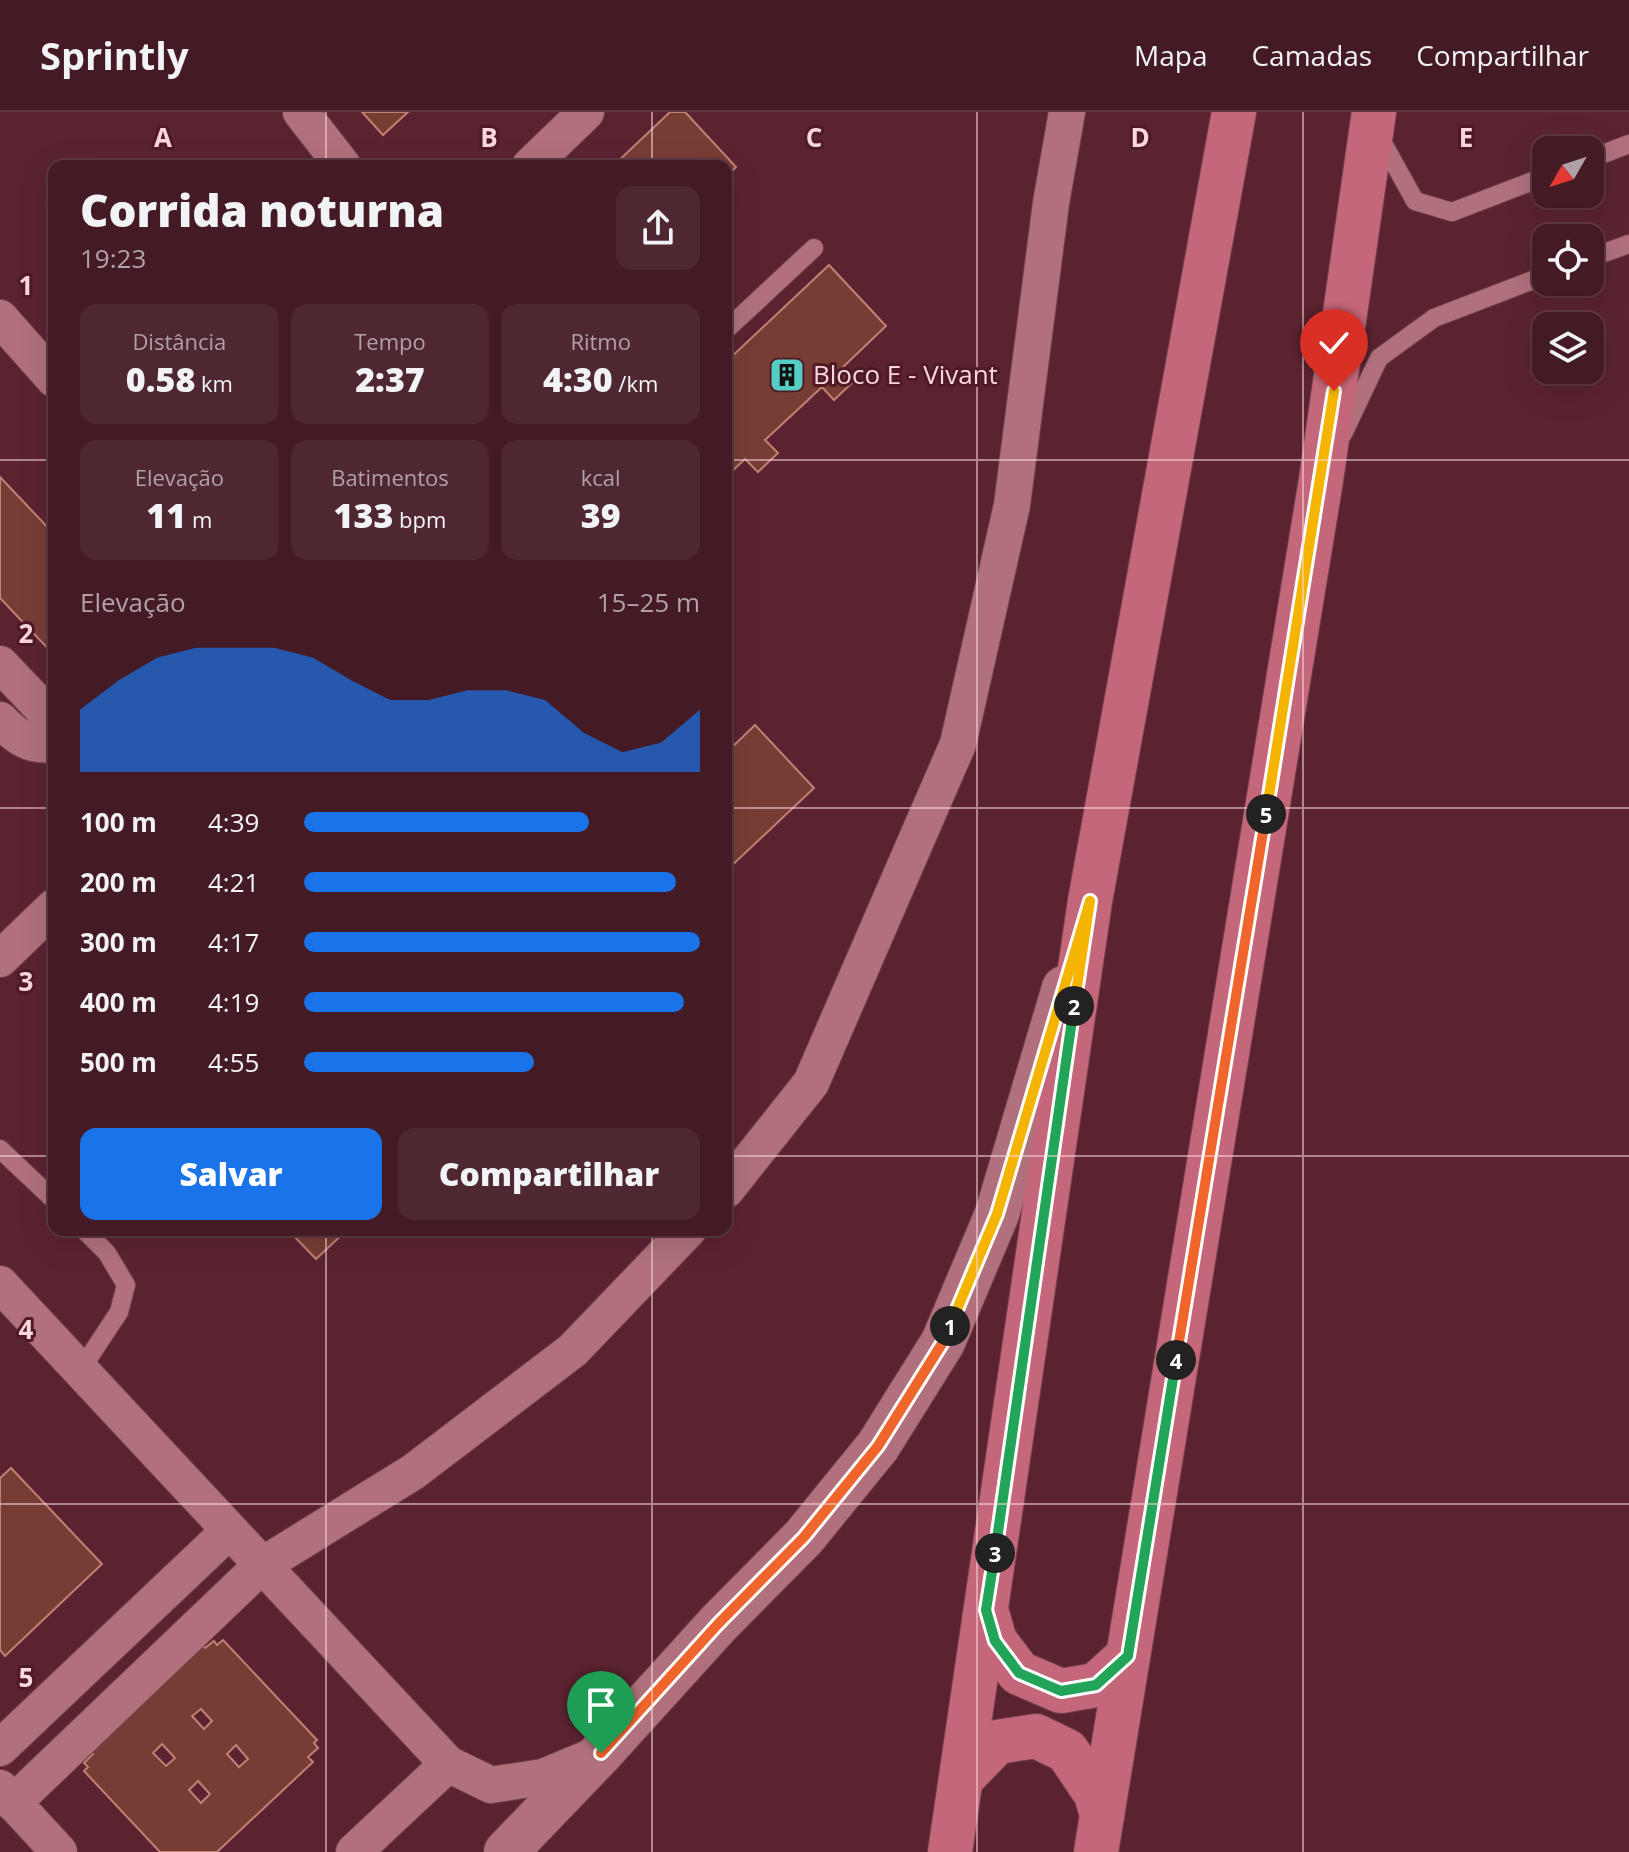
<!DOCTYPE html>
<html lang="pt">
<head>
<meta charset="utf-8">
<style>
	:root { --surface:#441a24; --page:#4e2731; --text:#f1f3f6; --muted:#afa1a6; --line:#5c3841; --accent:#1a73e8 }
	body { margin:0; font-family:"Open Sans",sans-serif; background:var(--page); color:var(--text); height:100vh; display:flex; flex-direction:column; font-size:30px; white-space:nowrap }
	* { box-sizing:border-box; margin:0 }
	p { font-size:26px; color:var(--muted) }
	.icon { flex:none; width:44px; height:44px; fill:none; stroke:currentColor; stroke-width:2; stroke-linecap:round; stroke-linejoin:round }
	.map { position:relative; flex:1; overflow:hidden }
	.panel { position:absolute; left:48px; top:48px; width:684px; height:1076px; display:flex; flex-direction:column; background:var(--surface); border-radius:16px; box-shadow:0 8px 32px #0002,0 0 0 2px var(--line) }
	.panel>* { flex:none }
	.needle { width:52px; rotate:231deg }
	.controls { position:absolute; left:1532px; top:24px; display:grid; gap:16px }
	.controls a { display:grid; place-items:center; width:72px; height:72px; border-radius:16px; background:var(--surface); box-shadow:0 8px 32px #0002,0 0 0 2px var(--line); font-size:40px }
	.pin { position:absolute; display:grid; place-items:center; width:68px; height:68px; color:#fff; margin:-82px -34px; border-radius:50% 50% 50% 0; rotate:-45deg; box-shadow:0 0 8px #0007 }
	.pin .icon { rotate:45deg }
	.km { position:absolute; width:40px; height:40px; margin:-20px; border-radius:50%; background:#222; color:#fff; font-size:22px; line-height:40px; text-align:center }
	.round { display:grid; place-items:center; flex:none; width:84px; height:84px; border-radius:16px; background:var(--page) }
	.headline { display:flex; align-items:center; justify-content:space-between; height:136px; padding:0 32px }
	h1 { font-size:44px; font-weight:800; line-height:60px }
	.metrics { display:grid; grid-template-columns:repeat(3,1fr); gap:12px; height:136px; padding:8px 32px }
	.metrics div { display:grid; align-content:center; border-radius:16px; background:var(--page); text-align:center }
	.metrics b { font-size:34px; font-weight:800 }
	.metrics small { font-size:22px; font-weight:400 }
	.metrics p { font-size:22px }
	.chart { height:224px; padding:16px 32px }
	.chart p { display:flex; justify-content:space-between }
	.chart svg { width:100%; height:144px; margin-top:8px; fill:var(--accent); opacity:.7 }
	.button { display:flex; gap:16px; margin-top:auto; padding:16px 32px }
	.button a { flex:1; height:92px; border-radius:16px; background:var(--accent); color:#fff; font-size:32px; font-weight:800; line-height:92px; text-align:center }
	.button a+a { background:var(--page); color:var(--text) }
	ul { padding:0 32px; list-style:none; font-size:26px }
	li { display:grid; grid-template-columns:128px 96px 1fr; align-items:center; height:60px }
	li i { height:20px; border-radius:10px; background:var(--accent) }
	header { display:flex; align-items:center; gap:48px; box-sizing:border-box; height:112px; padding:0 40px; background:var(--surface); border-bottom:2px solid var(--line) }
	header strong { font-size:38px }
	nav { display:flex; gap:44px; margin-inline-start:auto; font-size:28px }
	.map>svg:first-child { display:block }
</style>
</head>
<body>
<header>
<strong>Sprintly</strong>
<nav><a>Mapa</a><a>Camadas</a><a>Compartilhar</a></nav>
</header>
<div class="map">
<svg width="1629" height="1740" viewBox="0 0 1629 1740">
	<rect width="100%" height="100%" fill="#5b2330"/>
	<g fill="#773d35" stroke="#c18076" stroke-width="2" fill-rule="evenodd">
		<polygon points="362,0 408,0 383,23"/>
		<polygon points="670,0 685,0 736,55 726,65 726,54 613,54"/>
		<polygon points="829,153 886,214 841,257 853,270 834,288 822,275 765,328 778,341 758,360 745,347 726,365 726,250"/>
		<polygon points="0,365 54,422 54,543 0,486"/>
		<polygon points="755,613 814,676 726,759 726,641"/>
		<polygon points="288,1118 347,1118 316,1147"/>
		<polygon points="11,1356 102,1452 5,1544 0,1538 0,1366"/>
		<path d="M223 1528 317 1628 314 1631 318 1636 308 1645 313 1650 217 1740H160L84 1659 88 1655 84 1651 93 1642 88 1637 201 1532 205 1536 214 1529 217 1533ZM201 1597 212 1609 204 1617 192 1604ZM162 1632 175 1646 166 1654 153 1641ZM236 1633 248 1647 239 1655 227 1642ZM198 1669 210 1682 201 1691 189 1678Z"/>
	</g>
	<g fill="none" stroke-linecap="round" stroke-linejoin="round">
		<defs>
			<g id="service">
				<polyline points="1379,24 1415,89 1452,100 1546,64"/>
				<polyline points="1590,47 1629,32"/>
				<polyline points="1590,146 1629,132"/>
				<polyline points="726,218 814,136"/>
				<polyline points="1343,322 1379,246 1434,206 1546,163"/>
				<polyline points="0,1037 54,1088"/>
				<polyline points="80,1259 119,1200 126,1173 107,1141 84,1118"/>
			</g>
			<g id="minor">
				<polyline points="301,0 343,54"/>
				<polyline points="530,54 586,0"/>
				<polyline points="0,206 54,267"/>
				<polyline points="0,552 43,597 54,623"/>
				<path d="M0 608C17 625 29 635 54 632"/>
				<polyline points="0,847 54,795"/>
				<polyline points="726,1078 811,971 958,632 1012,393 1051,91 1067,0"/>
				<polyline points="0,1172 448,1652 491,1673 543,1665 596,1643"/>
				<polyline points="0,1636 228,1420"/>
				<polyline points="0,1676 59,1740"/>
				<polyline points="13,1691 261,1454 413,1360 573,1238 688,1118"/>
				<polyline points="354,1740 448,1652"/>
			</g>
			<polyline id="tertiary" points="506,1740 601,1641 718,1512 804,1425 878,1334 943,1230 997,1102 1064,876"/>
			<g id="primary">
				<polyline points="986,1498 995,1529 1019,1561 1061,1579 1096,1573 1128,1544"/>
				<polyline points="962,1666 997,1630 1036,1624 1067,1639 1096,1682 1102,1703"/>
				<polyline points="950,1740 1090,789 1234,0"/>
				<polyline points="1096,1740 1321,368 1374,0"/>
			</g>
		</defs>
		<use href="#service" stroke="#73424f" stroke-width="20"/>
		<use href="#minor" stroke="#73424f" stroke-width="38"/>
		<use href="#tertiary" stroke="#73424f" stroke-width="46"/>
		<use href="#primary" stroke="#73424f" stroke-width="46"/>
		<use href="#service" stroke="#b1717c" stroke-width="18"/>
		<use href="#minor" stroke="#b1717c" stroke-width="36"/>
		<use href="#tertiary" stroke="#b1717c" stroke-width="44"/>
		<use href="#primary" stroke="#c5677a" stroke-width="44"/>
	</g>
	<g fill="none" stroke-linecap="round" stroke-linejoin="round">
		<defs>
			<polyline id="split-1" points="601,1641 718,1512 804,1425 878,1334 943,1230 950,1214"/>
			<polyline id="split-2" points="950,1214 997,1102 1090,789 1074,894"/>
			<polyline id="split-3" points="995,1441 1074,894"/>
			<polyline id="split-4" points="995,1441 986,1498 995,1529 1019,1561 1061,1579 1096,1573 1128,1544 1176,1248"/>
			<polyline id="split-5" points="1176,1248 1266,702"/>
			<polyline id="split-6" points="1266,702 1334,279"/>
		</defs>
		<use href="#split-1" stroke="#fff" stroke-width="16"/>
		<use href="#split-2" stroke="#fff" stroke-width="16"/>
		<use href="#split-3" stroke="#fff" stroke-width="16"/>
		<use href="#split-4" stroke="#fff" stroke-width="16"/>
		<use href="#split-5" stroke="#fff" stroke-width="16"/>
		<use href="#split-6" stroke="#fff" stroke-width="16"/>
		<use href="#split-1" stroke="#f0652b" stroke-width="10"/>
		<use href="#split-2" stroke="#f5b400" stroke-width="10"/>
		<use href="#split-3" stroke="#22a559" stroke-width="10"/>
		<use href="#split-4" stroke="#22a559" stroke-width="10"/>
		<use href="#split-5" stroke="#f0652b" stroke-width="10"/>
		<use href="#split-6" stroke="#f5b400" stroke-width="10"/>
	</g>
	<path fill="none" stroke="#fbd7dc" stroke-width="2" stroke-opacity="0.55" d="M326 0V54M652 0V54M977 0V1740M1303 0V1740M0 348H54M726 348H1629M0 696H54M726 696H1629M0 1044H54M726 1044H1629M326 1118V1740M652 1118V1740M0 1392H1629"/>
	<defs>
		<symbol id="building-square" viewBox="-11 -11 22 22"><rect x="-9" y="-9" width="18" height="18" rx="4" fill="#55cec5" stroke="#4f1926"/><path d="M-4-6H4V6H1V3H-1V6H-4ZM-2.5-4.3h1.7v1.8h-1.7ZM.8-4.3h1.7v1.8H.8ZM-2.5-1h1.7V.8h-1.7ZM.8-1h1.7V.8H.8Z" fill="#111"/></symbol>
	</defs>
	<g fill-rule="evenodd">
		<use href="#building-square" x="767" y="243" width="40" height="40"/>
	</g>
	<g text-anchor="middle" stroke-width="6" stroke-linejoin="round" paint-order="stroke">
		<g font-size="26" fill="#fbd7dc" stroke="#4f1926" text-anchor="start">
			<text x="813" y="272">Bloco E - Vivant</text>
		</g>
	</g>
	<g font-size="26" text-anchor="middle" font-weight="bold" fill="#fbd7dc" stroke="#4f1926" stroke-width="6" stroke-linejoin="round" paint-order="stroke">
		<text x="163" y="35">A</text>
		<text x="489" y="35">B</text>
		<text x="814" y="35">C</text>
		<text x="1140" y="35">D</text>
		<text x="1466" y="35">E</text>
		<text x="26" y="183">1</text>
		<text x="26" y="531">2</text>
		<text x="26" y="879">3</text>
		<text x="26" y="1227">4</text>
		<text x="26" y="1575">5</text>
	</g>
</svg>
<div class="controls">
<a><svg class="needle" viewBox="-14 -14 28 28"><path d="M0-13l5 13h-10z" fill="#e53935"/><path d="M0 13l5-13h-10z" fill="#afa1a6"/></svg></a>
<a><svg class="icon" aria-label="locate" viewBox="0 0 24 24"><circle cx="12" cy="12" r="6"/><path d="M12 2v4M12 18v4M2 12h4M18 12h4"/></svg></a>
<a><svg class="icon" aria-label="layers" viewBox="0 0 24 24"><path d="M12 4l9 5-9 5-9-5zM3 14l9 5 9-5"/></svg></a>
</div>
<div class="pin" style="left:601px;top:1641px;background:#1e9e55"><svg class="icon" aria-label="arrive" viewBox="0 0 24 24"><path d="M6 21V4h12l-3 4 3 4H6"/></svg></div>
<div class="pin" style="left:1334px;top:279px;background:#d93025"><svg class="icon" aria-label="check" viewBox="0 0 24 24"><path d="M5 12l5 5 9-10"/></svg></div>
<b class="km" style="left:950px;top:1214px">1</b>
<b class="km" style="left:1074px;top:894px">2</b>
<b class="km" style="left:995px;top:1441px">3</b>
<b class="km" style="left:1176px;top:1248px">4</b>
<b class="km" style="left:1266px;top:702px">5</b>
<section class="panel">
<div class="headline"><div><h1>Corrida noturna</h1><p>19:23</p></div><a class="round"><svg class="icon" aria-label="share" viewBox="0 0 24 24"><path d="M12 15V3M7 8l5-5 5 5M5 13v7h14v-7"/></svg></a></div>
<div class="metrics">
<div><p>Distância</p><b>0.58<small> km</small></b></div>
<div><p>Tempo</p><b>2:37</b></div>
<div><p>Ritmo</p><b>4:30<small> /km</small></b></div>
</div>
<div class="metrics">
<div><p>Elevação</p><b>11<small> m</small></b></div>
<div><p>Batimentos</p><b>133<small> bpm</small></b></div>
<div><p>kcal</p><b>39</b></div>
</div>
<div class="chart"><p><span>Elevação</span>15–25 m</p>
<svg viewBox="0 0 160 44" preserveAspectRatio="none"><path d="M0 44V25L10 16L20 9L30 6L40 6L50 6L60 9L70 16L80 22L90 22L100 19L110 19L120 22L130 32L140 38L150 35L160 25V44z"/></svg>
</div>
<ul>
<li><b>100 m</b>4:39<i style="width:72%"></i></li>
<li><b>200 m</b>4:21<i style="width:94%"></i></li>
<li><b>300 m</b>4:17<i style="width:100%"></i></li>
<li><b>400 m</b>4:19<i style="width:96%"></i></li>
<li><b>500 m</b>4:55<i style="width:58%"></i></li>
</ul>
<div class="button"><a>Salvar</a><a>Compartilhar</a></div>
</section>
</div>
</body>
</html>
